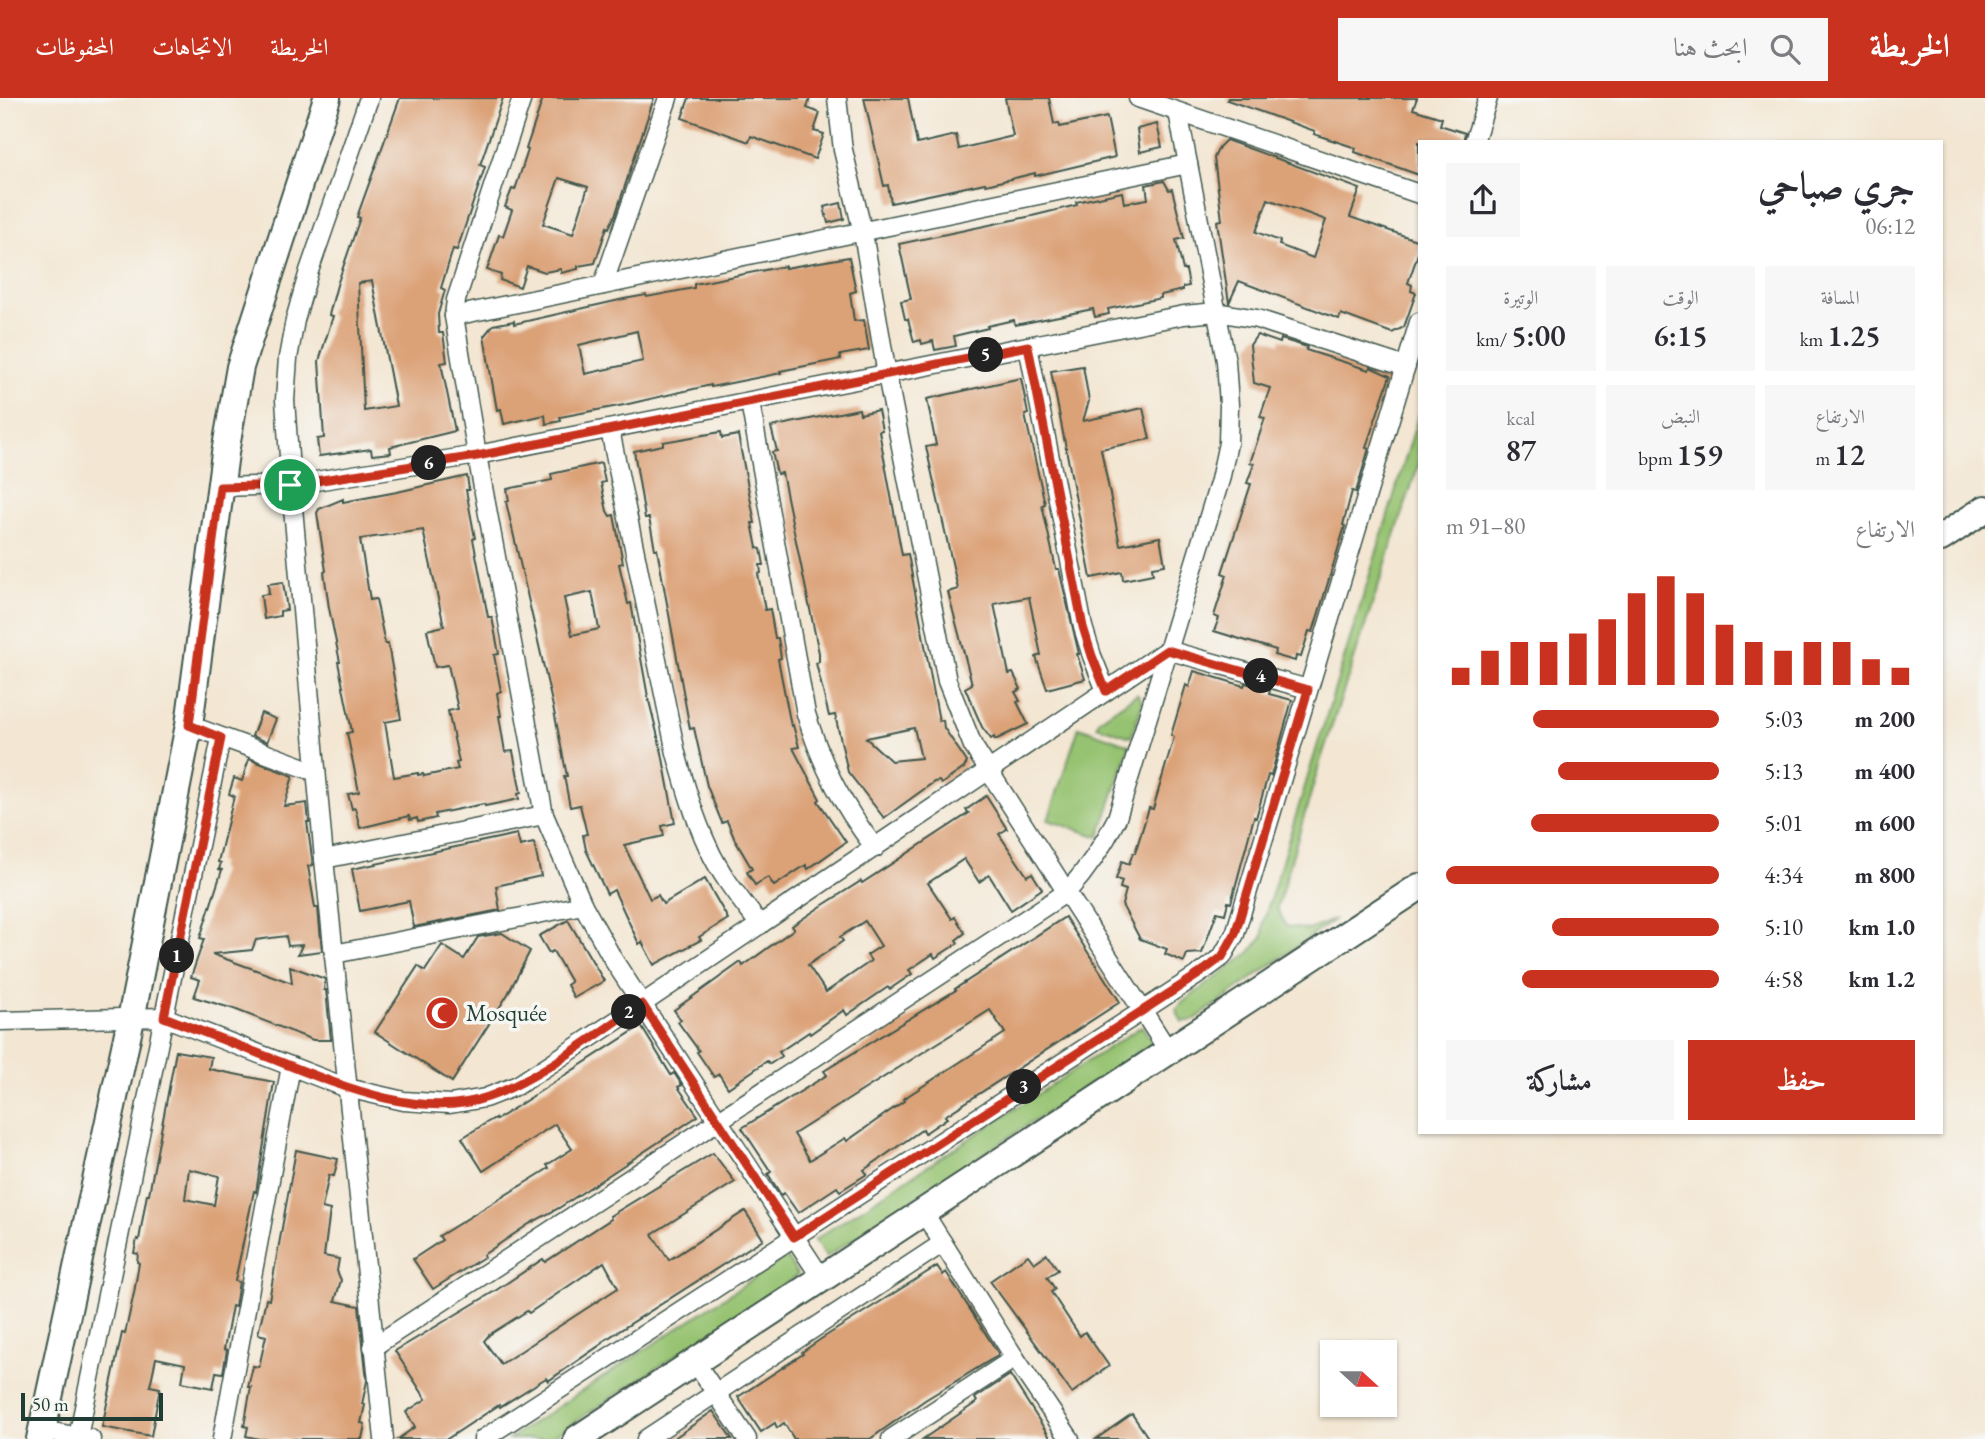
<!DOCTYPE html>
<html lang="ar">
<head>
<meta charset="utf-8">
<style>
	:root { --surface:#fff; --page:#f7f7f7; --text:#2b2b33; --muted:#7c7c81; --accent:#c8321e }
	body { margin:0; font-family:"EB Garamond",Amiri,serif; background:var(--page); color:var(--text); direction:rtl; height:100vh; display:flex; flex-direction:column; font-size:26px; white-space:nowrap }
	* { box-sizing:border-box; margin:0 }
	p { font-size:23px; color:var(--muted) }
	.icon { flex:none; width:38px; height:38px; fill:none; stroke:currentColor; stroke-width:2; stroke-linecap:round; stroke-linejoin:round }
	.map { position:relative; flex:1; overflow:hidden; direction:ltr }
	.panel { position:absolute; left:1418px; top:42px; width:525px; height:994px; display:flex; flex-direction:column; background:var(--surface); border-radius:0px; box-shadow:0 2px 5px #0004; direction:rtl }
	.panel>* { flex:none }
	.needle { width:46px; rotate:111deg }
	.tools { position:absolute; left:1320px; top:1242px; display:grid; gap:14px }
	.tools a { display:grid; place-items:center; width:77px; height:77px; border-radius:0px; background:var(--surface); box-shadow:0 2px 5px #0004; font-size:35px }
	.scale { position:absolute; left:21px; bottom:18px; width:142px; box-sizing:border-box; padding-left:7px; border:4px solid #1f3d34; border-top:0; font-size:19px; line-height:24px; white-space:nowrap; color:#1f3d34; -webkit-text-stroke:5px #f6f6f2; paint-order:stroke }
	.pin { position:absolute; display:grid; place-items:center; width:60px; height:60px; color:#fff; margin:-30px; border:4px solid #fff; border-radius:50%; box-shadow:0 2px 7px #0007 }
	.km { position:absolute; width:35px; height:35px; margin:-18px; border-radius:50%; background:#222; color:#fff; font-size:19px; line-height:35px; text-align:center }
	.round { display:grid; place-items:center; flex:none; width:74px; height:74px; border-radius:0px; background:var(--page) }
	.summary { display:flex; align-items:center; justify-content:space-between; height:119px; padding:0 28px }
	h1 { font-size:38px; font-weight:600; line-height:52px }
	.metrics { display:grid; grid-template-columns:repeat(3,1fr); gap:10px; height:119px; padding:7px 28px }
	.metrics div { display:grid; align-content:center; border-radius:0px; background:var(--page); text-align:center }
	.metrics b { font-size:30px; font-weight:600 }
	.metrics small { font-size:19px; font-weight:400 }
	.metrics p { font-size:19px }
	.chart { height:196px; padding:14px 28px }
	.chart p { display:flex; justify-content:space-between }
	.chart svg { width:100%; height:126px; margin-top:7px; stroke:var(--accent); stroke-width:6 }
	.cta { display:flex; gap:14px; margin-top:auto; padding:14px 28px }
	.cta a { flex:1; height:80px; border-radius:0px; background:var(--accent); color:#fff; font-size:28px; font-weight:600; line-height:80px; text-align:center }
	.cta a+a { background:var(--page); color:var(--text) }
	ul { padding:0 28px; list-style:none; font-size:23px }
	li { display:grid; grid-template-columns:112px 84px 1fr; align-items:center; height:52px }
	li i { height:18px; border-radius:9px; background:var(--accent) }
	header { display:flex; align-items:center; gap:42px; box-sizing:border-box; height:98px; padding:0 35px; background:var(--accent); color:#fff }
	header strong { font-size:33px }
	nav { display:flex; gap:38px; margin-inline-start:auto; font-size:24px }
	.search { width:490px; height:63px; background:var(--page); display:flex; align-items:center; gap:18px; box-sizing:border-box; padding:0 24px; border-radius:0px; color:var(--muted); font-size:26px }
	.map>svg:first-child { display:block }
</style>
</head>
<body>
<header>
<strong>الخريطة</strong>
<div class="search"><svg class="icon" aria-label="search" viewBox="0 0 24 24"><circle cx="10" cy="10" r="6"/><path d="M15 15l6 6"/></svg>ابحث هنا</div>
<nav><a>الخريطة</a><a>الاتجاهات</a><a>المحفوظات</a></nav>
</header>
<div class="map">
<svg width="1985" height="1341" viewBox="0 0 1985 1341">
	<rect width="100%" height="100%" fill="#f6f6f2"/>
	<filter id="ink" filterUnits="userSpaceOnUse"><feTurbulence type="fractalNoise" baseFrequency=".0143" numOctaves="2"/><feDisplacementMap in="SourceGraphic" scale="14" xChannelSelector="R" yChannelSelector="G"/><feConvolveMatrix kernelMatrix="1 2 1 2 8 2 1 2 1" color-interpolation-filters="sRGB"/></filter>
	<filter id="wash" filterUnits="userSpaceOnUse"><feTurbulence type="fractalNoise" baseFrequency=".00686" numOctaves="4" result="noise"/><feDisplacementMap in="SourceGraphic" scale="28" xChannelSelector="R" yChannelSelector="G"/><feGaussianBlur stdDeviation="1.57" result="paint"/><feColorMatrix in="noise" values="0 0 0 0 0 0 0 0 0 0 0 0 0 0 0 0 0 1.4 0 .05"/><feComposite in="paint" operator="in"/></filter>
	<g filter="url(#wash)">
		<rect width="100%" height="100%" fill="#f3e6d2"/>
		<g fill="#96c371" stroke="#5a8052" stroke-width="2">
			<polygon points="1419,316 1419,365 1321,661 1277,810 1286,828 1309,832 1335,821 1194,922 1182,924 1176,912 1183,904 1249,855 1263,839 1263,825"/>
			<polygon points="1137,596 1143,605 1131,639 1097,628 1099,622"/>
			<polygon points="1079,629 1130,647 1099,739 1048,722"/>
			<polygon points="1142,928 1153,945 826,1159 814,1142"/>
			<polygon points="786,1159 798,1177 549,1341 509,1341"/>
		</g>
		<g id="blocks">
			<g fill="#dba177" fill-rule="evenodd">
				<path d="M400 0H503L480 67 485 69 457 152 453 151 441 190 445 192 438 216 439 235H443L447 264 441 265 455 333 390 349 391 355 372 357 371 351 319 358 317 341 324 340 319 263 333 218 329 217 337 187 360 120 357 119ZM372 183 396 308 364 313 358 185Z"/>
				<path d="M543 0H654L616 115 609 130 607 129 595 165 578 168V171L561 175V171L545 174 527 168 520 189 500 182 501 177 487 172 499 137 503 138 512 112 505 109 512 91 515 92 528 52 526 51ZM559 80 588 89 573 136 543 126Z"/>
				<polygon points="689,0 810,0 807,10 820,15 814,33 824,36 815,61 751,38 749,44 682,20"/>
				<polygon points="864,0 908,0 917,46 956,37 959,51 1013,38 1005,0 1049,0 1054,26 1059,25 1060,29 1107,19 1115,59 1035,78 1035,75 986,87 985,85 891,105 888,87 884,88"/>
				<polygon points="1228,0 1417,0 1413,11 1442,20 1440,27 1465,35 1463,44 1419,44 1419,77 1355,54 1356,50 1314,36 1315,33 1227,2"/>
				<polygon points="1157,26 1162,49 1140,54 1137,31"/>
				<path d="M1226 42 1360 91 1350 119 1419 143V153L1408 185 1412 187 1411 193 1416 195 1404 229 1392 235 1341 216 1339 221 1239 183 1229 205 1217 123 1222 122 1214 60 1219 49ZM1268 101 1326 122 1313 160 1279 147 1280 143 1256 134Z"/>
				<polygon points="1164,83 1169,92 1172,91 1184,140 1176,142 1183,172 1186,172 1189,188 1183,189 1183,192 1161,197 1161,200 1108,211 1109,216 1095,219 1093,211 1015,227 1014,222 987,228 988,230 954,238 956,248 935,252 933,243 922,246 921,242 914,244 908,221 905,221 901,203 911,201 899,146 1032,118 1077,107 1076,104 1122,94 1124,105 1148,101 1146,87"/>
				<polygon points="841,105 844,121 828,125 824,109"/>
				<path d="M849 159 856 193 850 195 854 223 864 222 869 252 840 257 841 261 780 273 781 275 711 289V287L624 307 560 319 561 323 546 326 545 317 504 326 501 311 497 312 484 238 493 227 514 223V226L624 201 646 197 647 199 694 190V186L785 168V170ZM637 233 643 263 585 276 579 247Z"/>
				<polygon points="1257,237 1280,245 1281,241 1307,249 1306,252 1369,272 1370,269 1390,278 1366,349 1369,350 1356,394 1352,393 1343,427 1345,428 1313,534 1309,533 1301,559 1296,558 1295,563 1274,557 1276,552 1214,533 1219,520 1214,518 1227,477 1222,475 1251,386 1247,385 1254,366 1250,365 1265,320 1260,319 1270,290 1254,285 1250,247"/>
				<polygon points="1083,268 1089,303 1083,323 1143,310 1150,341 1101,351 1120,447 1160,439 1165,467 1152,469 1153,476 1123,482 1122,474 1091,480 1051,273"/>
				<polygon points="1021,280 1028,316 1025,317 1045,406 1042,407 1056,471 1059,471 1079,556 1077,556 1085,581 1047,591 1036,559 1041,557 1029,499 994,506 1009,576 1013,575 1021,591 1015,594 1020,603 1017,604 1028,626 995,642 994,639 991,641 982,629 965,590 972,586 948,494 958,491 926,349 936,347 927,301"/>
				<path d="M859 311 860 316 878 312 882 332 879 333 902 457 908 456 939 623 943 622 944 630 967 664 964 670 941 686 939 683 934 684 884 720 848 674 835 617 829 618 816 565 819 564V555L782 375 777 376 772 354 777 353 771 329ZM914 630 921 660 891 663 866 640Z"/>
				<polygon points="721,334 722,340 738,337 755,425 752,425 757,450 761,451 764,467 760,467 761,475 758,476 765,512 770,511 775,540 778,540 781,560 778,561 791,628 793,627 799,649 793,650 820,701 818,703 846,744 808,771 806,767 774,788 768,779 755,787 747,774 752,771 735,742 727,723 722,725 707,688 694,630 690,631 657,451 655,451 649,420 645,420 634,353 663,347 663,344"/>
				<path d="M601 365 605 384 601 385 607 413 610 418 614 417 623 465 619 466 628 506 631 505 648 599 662 655 675 725 662 728 664 738 624 747 650 801 658 797 663 806 705 781 728 821 699 839 701 842 654 867 642 844 639 846 614 792 607 796 586 752 583 737 587 736 580 707 570 709 564 678H567L554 613 506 404 509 403 507 391 552 382 551 376ZM592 494 599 531 572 537 564 500Z"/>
				<path d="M467 378 469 392H466L475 440 473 441 488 519H492L499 556 494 557 501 593 497 595 501 618H499L505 654 513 653 521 695 518 696 519 701 485 708 484 706 435 716 436 720 418 724 417 720 410 722 409 718 360 730 355 710 352 711 348 696 359 694 347 635 352 634 338 564H340L329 510 324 474 326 473 317 415 319 411 343 401V404L397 394ZM423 432 444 528 427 532 435 569 448 567 458 611 448 613 459 664 456 665 458 671 424 678 423 676 418 677V675L394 679 385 624 401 621 388 546H385L376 501 370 502 360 441Z"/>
				<polygon points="283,484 287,512 280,513 280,518 264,521 261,497 269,496 268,486"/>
				<polygon points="1194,573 1244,588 1245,585 1270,592 1269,596 1292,602 1271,678 1268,677 1256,720 1254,719 1231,805 1228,804 1225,816 1217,814 1202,855 1187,856 1184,864 1165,856 1167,851 1140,841 1122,807 1126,792 1120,790 1122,783 1116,781 1122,763 1129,766 1133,755 1135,755 1149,710 1153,711 1174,639 1171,637 1186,587 1189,589"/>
				<polygon points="261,615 276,621 267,644 252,638"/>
				<polygon points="249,661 293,678 284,708 307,705 309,724 307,724 313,767 308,768 315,810 318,810 322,853 298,856 302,847 288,848 286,838 256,842 252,852 212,856 292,885 290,868 325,881 324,892 326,892 331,942 313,942 234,911 194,899 200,882 191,879 204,841 200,840 222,772 219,771 221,765 218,764 234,698 229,696 234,680 242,683"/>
				<path d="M986 698 1007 731 999 736 1027 778 1032 775 1042 791 1011 812 989 777 979 784 964 761 928 785 952 821 955 819 965 835 956 842 958 845 935 860 933 856 909 872 912 876 890 891 888 889 847 917 844 912 810 936 809 934 779 954 782 958 770 966 767 963 728 990 719 976 714 979 697 954 699 953 678 924 681 922 674 912 741 864 743 868 794 831 792 828 820 809 861 783 862 785 969 715 966 712ZM865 823 881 848 867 857 871 863 826 894 808 867 843 843 840 839Z"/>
				<polygon points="517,736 520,748 534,745 541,778 496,788 500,812 414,829 409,803 360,813 352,771"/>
				<path d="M1065 819 1120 904 945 1018 947 1020 925 1035 923 1031 864 1072 867 1076 840 1093 837 1089 798 1115 784 1095 781 1097 768 1076 771 1074 742 1030 827 977 824 973 956 892 955 891ZM990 912 1005 935 903 1001 904 1003 847 1043 845 1040 810 1062 794 1036Z"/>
				<polygon points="568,822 604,883 574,900 567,887 571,884 553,853 549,855 539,838"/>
				<polygon points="502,835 530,853 508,896 452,984 375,934 418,868 425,873 442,847 464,861 478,839"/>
				<polygon points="641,928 671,977 674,975 682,987 678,989 698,1018 559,1110 529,1126 483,1157 484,1159 433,1191 413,1161 442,1142 439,1138 538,1077 549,1070 547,1067 572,1051 555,1026 483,1073 462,1040 486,1025 495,1020 496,1022"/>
				<path d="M176 953 211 959 209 971 274 984 256 1094 254 1093 235 1183 239 1184 235 1209 232 1208 224 1251 227 1252 223 1275 216 1274 213 1290 182 1284 185 1266 156 1260 150 1288 160 1290 151 1338 102 1329 122 1235 125 1236 134 1195 139 1165 137 1164 138 1156 134 1155 137 1141 139 1142 147 1096H149ZM189 1071 219 1078 214 1107 185 1101Z"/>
				<polygon points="296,1052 338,1061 334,1078 329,1077 322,1110 330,1112 324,1158 339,1161 337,1173 341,1182 335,1203 359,1208 367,1283 362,1306 365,1307 361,1325 365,1326 362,1341 259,1341 246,1338 248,1329 244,1328 251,1289 248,1289 253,1268 259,1269 266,1238 258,1236 266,1201 269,1202"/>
				<path d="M713 1055 735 1084 652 1136 669 1162 745 1113 763 1141 602 1244 603 1245 548 1283 546 1280 500 1309 499 1307 447 1341H398L415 1329 406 1314 426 1301 395 1253 495 1193 543 1161 545 1164 611 1121 610 1118ZM604 1164 618 1190 501 1266 484 1243 489 1237 527 1213 529 1215Z"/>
				<polygon points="1047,1156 1058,1172 1047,1179 1055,1191 1051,1194 1080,1238 1085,1234 1109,1268 1072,1295 990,1183 1028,1157 1034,1165"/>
				<polygon points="937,1168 943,1177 946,1174 998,1255 997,1258 925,1302 870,1341 794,1341 784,1325 777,1330 775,1325 761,1334 738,1299 803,1256 802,1254 821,1241"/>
				<polygon points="1010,1277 1051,1341 923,1341 977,1304 975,1300"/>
				<polygon points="713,1313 732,1341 673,1341"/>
				<polygon points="1132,1316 1149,1341 1096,1341"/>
			</g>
		</g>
	</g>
	<g filter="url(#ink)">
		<use href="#blocks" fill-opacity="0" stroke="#3f564c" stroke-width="2"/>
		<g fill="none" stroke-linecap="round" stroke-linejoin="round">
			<defs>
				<g id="street">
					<polyline points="369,0 309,173 295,222 288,260 285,302 291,387 324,761 384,1341"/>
					<polyline points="522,0 456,202 454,218 477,357 544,717 583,807 614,863 822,1181"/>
					<polyline points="837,0 843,52 863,135 887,277 947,583 973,648 1169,954"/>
					<polyline points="1138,0 1419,96"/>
					<polyline points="1474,44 1488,0"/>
					<polyline points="603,187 668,0"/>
					<polyline points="454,218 1188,66"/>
					<polyline points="1028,248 1083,529 1092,558 1106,593"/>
					<path d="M750 304 806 616C823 670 841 705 875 750"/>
					<path d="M610 332 676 655C685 687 694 719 708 749 721 778 741 802 760 827"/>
					<polyline points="220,389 291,387 477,357 1184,217 1217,214 1257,221 1406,269"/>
					<polyline points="189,627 316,674"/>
					<polyline points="324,761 544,717"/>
					<polyline points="334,856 583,807"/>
					<polyline points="0,923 164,919 347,990 404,1003 450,1006 485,1000 518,987 642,906 1167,552 1308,591"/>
					<polyline points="924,1115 1015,1260 1070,1341"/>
					<path d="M373 1249 1067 794C1088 771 1103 748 1117 720L1220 382 1228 345 1229 307 1226 263 1178 14"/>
					<polyline points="695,1264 747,1341"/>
					<polyline points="42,1332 91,1341"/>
					<polyline points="78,1339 221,640"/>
					<polyline points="222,1341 291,968"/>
					<polyline points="483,1341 1199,876 1222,859 1235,836 1419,224"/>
					<polyline points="646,1341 943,1145"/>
					<polyline points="891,1341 1015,1260"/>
				</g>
				<g id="secondary">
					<polyline points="1941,440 1985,411"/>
					<polyline points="40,1341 131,921 189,627 225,355 240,269 327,0"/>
					<polyline points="577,1341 1419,789"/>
				</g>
			</defs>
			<use href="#street" stroke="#3f564c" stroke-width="21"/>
			<use href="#secondary" stroke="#3f564c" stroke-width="30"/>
			<use href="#street" stroke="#fff" stroke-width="18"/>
			<use href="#secondary" stroke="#fff" stroke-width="26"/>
		</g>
	</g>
	<g fill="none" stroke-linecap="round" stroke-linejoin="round" filter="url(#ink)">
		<defs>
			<path id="route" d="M1028 248 1083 529 1092 558 1106 593 1167 552 1308 592 1235 836 1222 859 1199 876 794 1139 642 906C596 936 539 981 488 999 420 1023 336 986 273 961 237 947 200 933 164 919L221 640 189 627 220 389 290 387 477 358Z"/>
		</defs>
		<use href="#route" stroke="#fff" stroke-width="14"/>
		<use href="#route" stroke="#c8321e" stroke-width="9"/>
	</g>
	<defs>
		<symbol id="mosque-disc" viewBox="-11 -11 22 22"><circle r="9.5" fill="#c8321e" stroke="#f6f6f2"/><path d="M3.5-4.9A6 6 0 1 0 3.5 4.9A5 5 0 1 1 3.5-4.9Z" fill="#fff"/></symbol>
	</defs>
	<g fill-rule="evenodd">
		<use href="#mosque-disc" x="423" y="896" width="38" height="38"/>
	</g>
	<g text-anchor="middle" stroke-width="7" stroke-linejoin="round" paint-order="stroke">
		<g font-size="23" fill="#1f3d34" stroke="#f6f6f2" text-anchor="start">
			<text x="466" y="923">Mosquée</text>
		</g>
	</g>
</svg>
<div class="tools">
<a><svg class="needle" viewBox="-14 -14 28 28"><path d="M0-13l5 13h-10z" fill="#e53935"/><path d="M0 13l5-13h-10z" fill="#7c7c81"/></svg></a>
</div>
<div class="scale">50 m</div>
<div class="pin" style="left:290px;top:387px;background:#1e9e55"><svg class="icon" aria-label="arrive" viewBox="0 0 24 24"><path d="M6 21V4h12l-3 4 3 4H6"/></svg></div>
<b class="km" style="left:177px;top:858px">1</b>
<b class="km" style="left:629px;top:914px">2</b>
<b class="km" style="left:1024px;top:989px">3</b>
<b class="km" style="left:1261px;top:578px">4</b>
<b class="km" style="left:986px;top:257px">5</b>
<b class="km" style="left:429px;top:365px">6</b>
<section class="panel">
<div class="summary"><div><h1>جري صباحي</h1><p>06:12</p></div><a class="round"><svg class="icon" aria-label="share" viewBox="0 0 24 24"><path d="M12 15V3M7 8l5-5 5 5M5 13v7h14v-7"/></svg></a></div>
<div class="metrics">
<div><p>المسافة</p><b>1.25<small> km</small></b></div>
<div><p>الوقت</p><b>6:15</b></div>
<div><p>الوتيرة</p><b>5:00<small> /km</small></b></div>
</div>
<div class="metrics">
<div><p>الارتفاع</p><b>12<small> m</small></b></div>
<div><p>النبض</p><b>159<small> bpm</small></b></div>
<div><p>kcal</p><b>87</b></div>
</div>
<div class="chart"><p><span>الارتفاع</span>80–91 m</p>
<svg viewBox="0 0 160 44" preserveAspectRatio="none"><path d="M5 44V38M15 44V32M25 44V29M35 44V29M45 44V26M55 44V21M65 44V12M75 44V6M85 44V12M95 44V23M105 44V29M115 44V32M125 44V29M135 44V29M145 44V35M155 44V38"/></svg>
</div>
<ul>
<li><b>200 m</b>5:03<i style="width:68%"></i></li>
<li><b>400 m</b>5:13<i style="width:59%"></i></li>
<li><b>600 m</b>5:01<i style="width:69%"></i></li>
<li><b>800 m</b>4:34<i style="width:100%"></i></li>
<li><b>1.0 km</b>5:10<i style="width:61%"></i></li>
<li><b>1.2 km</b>4:58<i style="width:72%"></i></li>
</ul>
<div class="cta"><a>حفظ</a><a>مشاركة</a></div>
</section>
</div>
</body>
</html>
